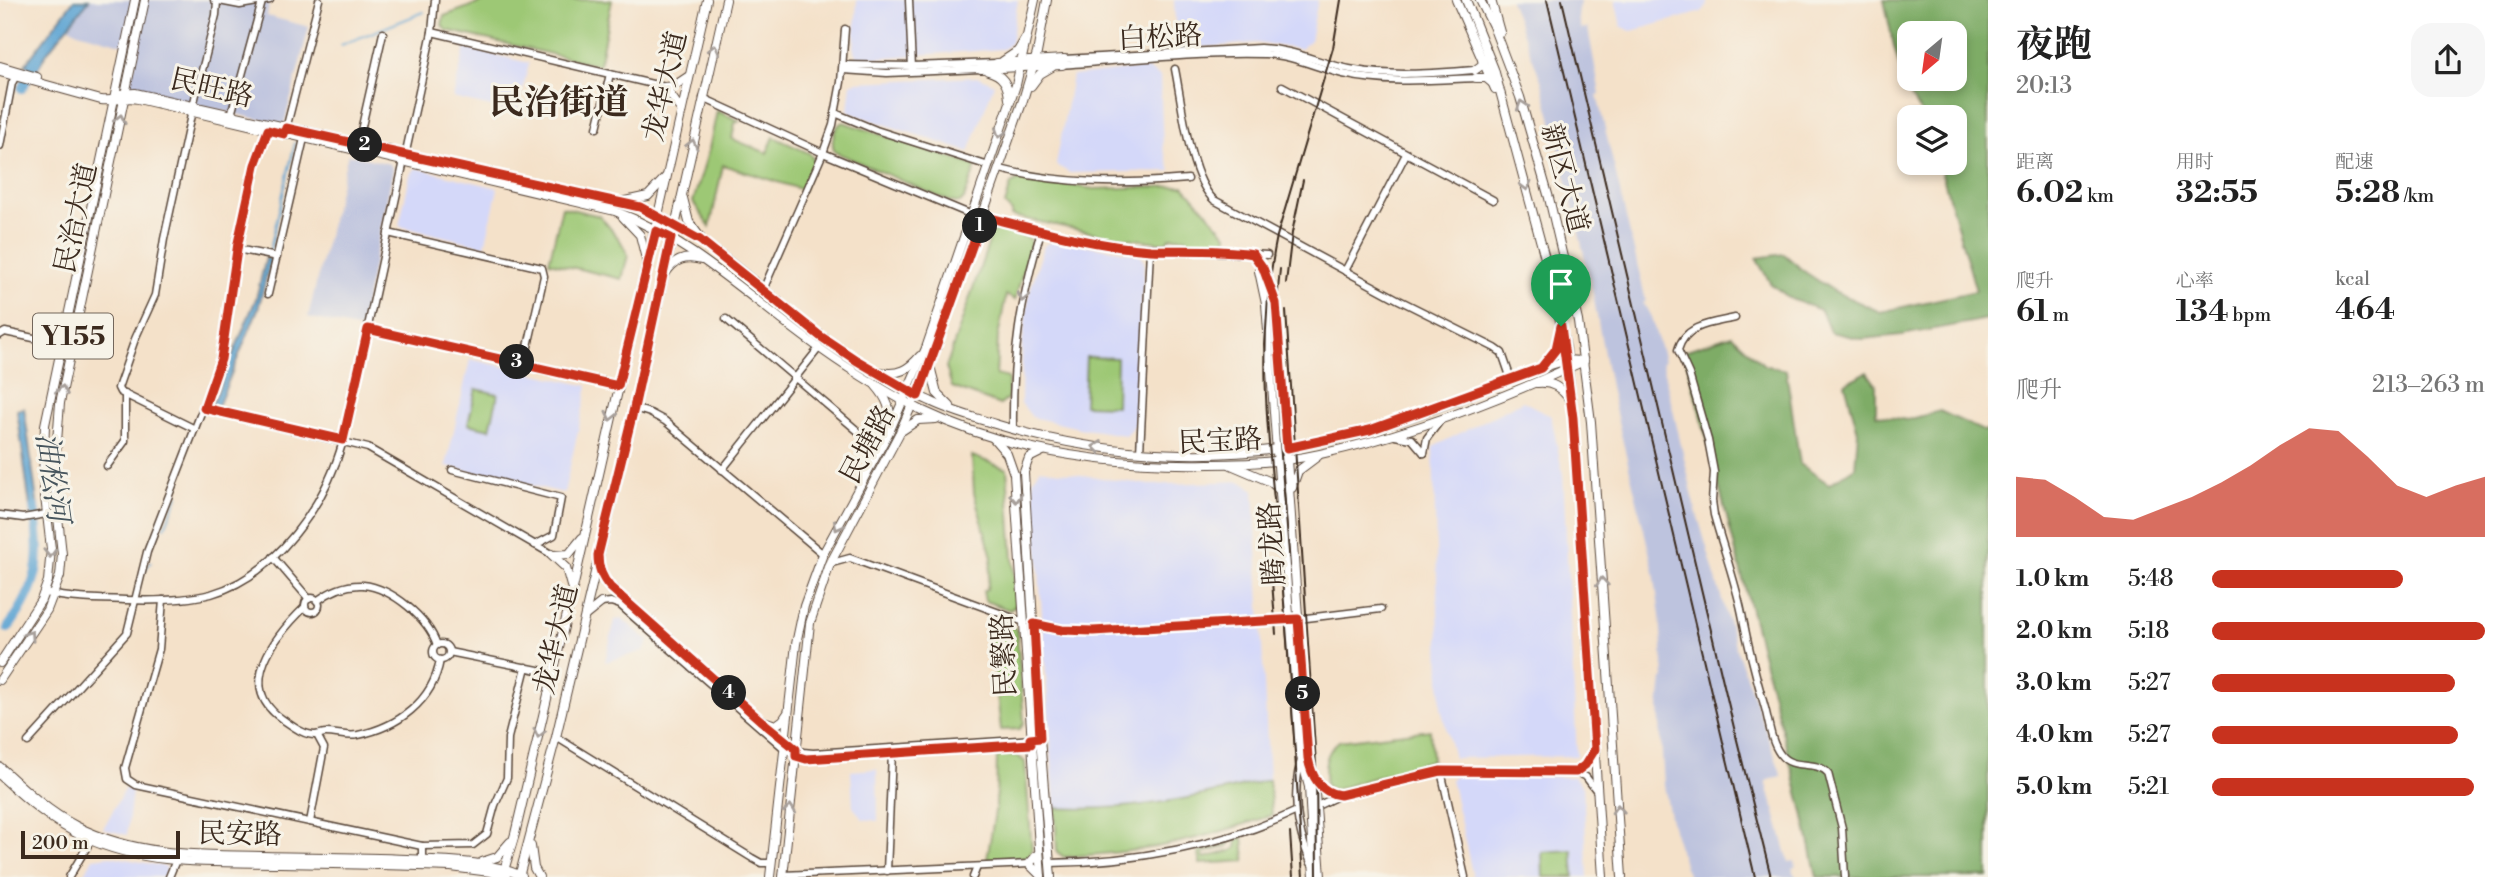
<!DOCTYPE html>
<html lang="zh">
<head>
<meta charset="utf-8">
<style>
	:root { --surface:#fff; --page:#f6f6f6; --text:#222; --muted:#767676; --accent:#c8321e }
	body { margin:0; font-family:"Libre Bodoni","Noto Serif SC",serif; background:var(--page); color:var(--text); height:100vh; display:flex; flex-direction:column; font-size:26px; white-space:nowrap }
	* { box-sizing:border-box; margin:0 }
	p { font-size:23px; color:var(--muted) }
	.icon { flex:none; width:38px; height:38px; fill:none; stroke:currentColor; stroke-width:2; stroke-linecap:round; stroke-linejoin:round }
	.map { position:relative; flex:1; overflow:hidden }
	.sheet { display:flex; flex-direction:column; background:var(--surface); width:525px }
	.sheet>* { flex:none }
	.needle { width:46px; rotate:209deg }
	.fabs { position:absolute; left:1897px; top:21px; display:grid; gap:14px }
	.fabs a { display:grid; place-items:center; width:70px; height:70px; border-radius:14px; background:var(--surface); box-shadow:0 4px 10px #0003; font-size:35px }
	.scale { position:absolute; left:21px; bottom:18px; width:159px; box-sizing:border-box; padding-left:7px; border:4px solid #3b2a1e; border-top:0; font-size:19px; line-height:24px; white-space:nowrap; color:#3b2a1e; -webkit-text-stroke:5px #f7f3e8; paint-order:stroke }
	.pin { position:absolute; display:grid; place-items:center; width:60px; height:60px; color:#fff; margin:-72px -30px; border-radius:50% 50% 50% 0; rotate:-45deg; box-shadow:0 0 7px #0007 }
	.pin .icon { rotate:45deg }
	.km { position:absolute; width:35px; height:35px; margin:-18px; border-radius:50%; background:#222; color:#fff; font-size:19px; line-height:35px; text-align:center }
	.round { display:grid; place-items:center; flex:none; width:74px; height:74px; border-radius:21px; background:var(--page) }
	.overview { display:flex; align-items:center; justify-content:space-between; height:119px; padding:0 28px }
	h1 { font-size:38px; font-weight:700; line-height:52px }
	.metrics { display:grid; grid-template-columns:repeat(3,1fr); gap:10px; height:119px; padding:7px 28px }
	.metrics div { display:grid; align-content:center }
	.metrics b { font-size:30px; font-weight:700 }
	.metrics small { font-size:19px; font-weight:400 }
	.metrics p { font-size:19px }
	.chart { height:196px; padding:14px 28px }
	.chart p { display:flex; justify-content:space-between }
	.chart svg { width:100%; height:126px; margin-top:7px; fill:var(--accent); opacity:.7 }
	ul { padding:0 28px; list-style:none; font-size:23px }
	li { display:grid; grid-template-columns:112px 84px 1fr; align-items:center; height:52px }
	li i { height:18px; border-radius:9px; background:var(--accent) }
	main { display:flex; flex:1; min-height:0 }
	.map>svg:first-child { display:block }
</style>
</head>
<body>
<main>
<div class="map">
<svg width="1988" height="877" viewBox="0 0 1988 877">
	<rect width="100%" height="100%" fill="#f7f3e8"/>
	<filter id="ink" filterUnits="userSpaceOnUse"><feTurbulence type="fractalNoise" baseFrequency=".0143" numOctaves="2"/><feDisplacementMap in="SourceGraphic" scale="14" xChannelSelector="R" yChannelSelector="G"/><feConvolveMatrix kernelMatrix="1 2 1 2 8 2 1 2 1" color-interpolation-filters="sRGB"/></filter>
	<filter id="wash" filterUnits="userSpaceOnUse"><feTurbulence type="fractalNoise" baseFrequency=".00686" numOctaves="4" result="noise"/><feDisplacementMap in="SourceGraphic" scale="28" xChannelSelector="R" yChannelSelector="G"/><feGaussianBlur stdDeviation="1.57" result="paint"/><feColorMatrix in="noise" values="0 0 0 0 0 0 0 0 0 0 0 0 0 0 0 0 0 1.4 0 .05"/><feComposite in="paint" operator="in"/></filter>
	<g filter="url(#wash)">
		<rect width="100%" height="100%" fill="#f4e1c9"/>
		<g fill="#d4d8f9">
			<polygon points="857,0 1018,0 1011,43 1003,49 858,59 854,51"/>
			<polygon points="1174,0 1318,0 1310,41 1300,49 1256,43 1185,49 1176,40"/>
			<polygon points="1615,0 1707,0 1707,6 1702,12 1631,31 1621,26"/>
			<polygon points="465,48 529,63 517,113 453,98"/>
			<polygon points="1146,68 1160,77 1163,148 1171,171 1070,173 1056,165 1072,76"/>
			<polygon points="980,77 994,84 969,152 853,114 848,110 851,84 856,82"/>
			<polygon points="416,168 498,188 485,246 399,226 410,175"/>
			<polygon points="1053,240 1139,254 1144,262 1136,424 1125,435 1079,428 1032,417 1021,403 1022,346 1029,294 1044,246"/>
			<polygon points="470,359 588,386 564,493 446,466"/>
			<polygon points="1523,401 1551,416 1563,475 1577,756 1454,758 1441,708 1433,447"/>
			<polygon points="1040,469 1150,485 1240,481 1254,490 1269,780 1160,804 1098,810 1055,808 1033,479"/>
			<polygon points="622,619 649,641 644,651 605,662 615,620"/>
			<polygon points="877,769 878,821 863,819 853,807 851,771"/>
			<polygon points="1454,776 1574,777 1583,787 1588,877 1473,877 1451,779"/>
			<polygon points="125,788 132,790 127,835 103,829"/>
			<polygon points="111,856 166,867 167,871 164,877 83,877 93,858"/>
		</g>
		<g fill="#bdc3de">
			<polygon points="89,0 270,0 267,16 309,27 284,125 128,89 139,49 78,32 69,27"/>
			<polygon points="1510,0 1580,0 1578,18 1581,29 1588,28 1600,94 1597,95 1646,301 1643,302 1651,317 1664,360 1662,362 1696,510 1735,645 1782,776 1766,781 1789,862 1795,861 1796,867 1793,868 1796,877 1689,877 1685,867 1671,822 1664,785 1659,707 1662,679 1664,678 1660,616 1654,572 1611,392 1592,289 1558,143 1541,80"/>
			<polygon points="348,154 390,164 393,170 360,329 308,317"/>
		</g>
		<g fill="#9dc875" stroke="#6c794a" stroke-width="2">
			<polygon points="488,0 612,0 599,65 446,30 442,25 444,16"/>
			<polygon points="717,111 740,121 735,123 732,139 767,153 774,137 809,153 814,160 803,190 723,165 710,227 693,202 709,149"/>
			<path d="M843 122 976 166 964 199 960 203 951 202 835 152C830 143 834 126 843 122Z"/>
			<polygon points="1022,178 1094,189 1184,186 1227,235 1228,243 1223,248 1187,244 1187,238 1171,237 1165,243 1109,236 1011,216 1012,212 1005,205 1011,184"/>
			<polygon points="562,207 600,216 620,240 628,255 622,279 549,262"/>
			<polygon points="1001,228 1030,239 1031,243 1015,300 1006,295 998,337 996,375 1008,378 1008,398 1000,405 952,387 946,367 992,233"/>
			<polygon points="1086,357 1117,358 1116,406 1084,405"/>
			<polygon points="476,389 498,394 490,429 468,424"/>
			<polygon points="972,456 1007,469 1016,605 1010,610 985,601 983,591 987,589 992,557 974,493"/>
			<polygon points="988,614 1015,628 1017,631 1024,722 1020,729 1001,730"/>
			<path d="M1430 730 1432 760 1334 790 1326 786C1324 769 1324 752 1339 741Z"/>
			<polygon points="1017,755 1025,762 1032,851 1027,858 987,859 996,806 997,756"/>
			<path d="M1269 780 1272 815C1226 831 1179 845 1129 851 1108 854 1086 855 1064 857L1057 852 1055 808C1131 812 1195 798 1269 780Z"/>
			<polygon points="1243,837 1245,861 1200,864 1199,849 1202,851 1225,845 1225,843 1230,842 1227,847 1203,853 1204,858 1231,851 1236,848 1237,840"/>
			<polygon points="1572,850 1574,877 1543,877 1542,852"/>
		</g>
		<g fill="#7eac66" stroke="#5c6b42" stroke-width="2" fill-rule="evenodd">
			<path d="M1884 0H1988V319L1902 335 1862 339 1830 332 1821 310 1791 299 1771 284 1756 258 1784 254 1805 272 1834 291 1880 312 1976 291 1939 163H1955V117H1925C1900 91 1892 35 1884 0ZM1909 33H1955V79H1909Z"/>
			<polygon points="1732,335 1764,365 1786,370 1800,464 1829,484 1855,467 1858,432 1845,383 1867,372 1876,385 1876,415 1907,420 1940,411 1983,431 1988,430 1988,877 1817,877 1803,812 1684,351"/>
		</g>
		<g fill="#5da4d3" stroke="#4c6778" stroke-width="2">
			<polygon points="74,0 89,0 46,54 37,69 25,65"/>
			<polygon points="266,258 271,259 258,309 218,406 212,405 256,299"/>
			<polygon points="24,408 38,509 30,507 17,410"/>
		</g>
		<g fill="none" stroke-linecap="round" stroke-linejoin="round">
			<g stroke="#5da4d3" stroke-width="2">
				<polyline points="341,45 424,12"/>
				<polyline points="269,254 295,143"/>
				<polyline points="165,527 178,496"/>
				<polyline points="145,569 151,562"/>
			</g>
			<g stroke="#5da4d3" stroke-width="10">
				<polyline points="22,88 37,59"/>
				<path d="M8 628C40 584 42 560 34 507"/>
			</g>
		</g>
	</g>
	<g filter="url(#ink)">
		<g fill="none" stroke-linecap="round" stroke-linejoin="round">
			<defs>
				<g id="minor">
					<polyline points="214,0 240,5 270,0"/>
					<polyline points="909,0 912,68"/>
					<polyline points="432,32 665,87"/>
					<path d="M1064 59 1260 48C1295 49 1322 65 1355 70 1395 77 1435 73 1475 70"/>
					<polyline points="844,65 912,66 997,63"/>
					<path d="M1062 65C1129 60 1198 52 1265 54 1292 55 1317 68 1343 74 1387 84 1431 80 1476 78"/>
					<path d="M1175 69C1182 103 1189 177 1214 200L1399 300 1495 348 1502 353 1511 379"/>
					<polyline points="843,70 887,73 981,69"/>
					<polyline points="1282,86 1493,200"/>
					<polyline points="703,98 823,153 972,215"/>
					<polyline points="835,113 876,130 989,166"/>
					<polyline points="231,115 262,2"/>
					<polyline points="597,128 610,74"/>
					<polyline points="286,129 319,0"/>
					<polyline points="358,144 383,33"/>
					<polyline points="0,146 12,83 17,74"/>
					<path d="M1000 169C1063 185 1124 184 1188 179"/>
					<polyline points="983,217 1063,236 1123,246 1267,255"/>
					<polyline points="388,233 542,268 544,276 524,364"/>
					<polyline points="237,249 277,257"/>
					<polyline points="1345,271 1406,154"/>
					<polyline points="763,290 823,153 833,125 841,82 845,29"/>
					<polyline points="268,294 305,134"/>
					<path d="M1735 318C1713 323 1685 324 1678 350L1689 374 1708 440 1714 472 1712 501 1714 515C1723 548 1735 580 1742 614 1748 646 1756 677 1765 708 1769 723 1771 742 1780 754 1792 771 1815 759 1828 773L1842 828 1845 877"/>
					<polyline points="726,319 879,449"/>
					<polyline points="368,329 618,385"/>
					<polyline points="0,335 5,332 62,344"/>
					<polyline points="204,408 368,448 551,554"/>
					<polyline points="634,408 650,413 665,421 823,554"/>
					<polyline points="195,429 120,392 118,388 135,339 155,295 164,239 193,106 216,15 217,1"/>
					<path d="M1013 429C1012 354 1020 303 1041 231"/>
					<polyline points="1395,436 1412,439 1424,453"/>
					<polyline points="1140,452 1150,250"/>
					<polyline points="1424,453 1427,438 1440,421"/>
					<polyline points="107,466 125,441 125,394"/>
					<polyline points="452,470 561,498 554,535 535,545"/>
					<polyline points="722,470 819,348"/>
					<polyline points="0,515 23,518 46,514"/>
					<polyline points="273,557 309,599"/>
					<polyline points="832,563 850,558 1024,622"/>
					<polyline points="606,582 791,746 803,752 813,753 1034,739"/>
					<path d="M45 593C71 599 98 599 125 600 153 601 183 601 211 594 277 575 326 503 343 441L432 32 435 0"/>
					<circle cx="312" cy="605" r="7"/>
					<polyline points="163,600 159,649 125,768 127,779 136,785 422,846 422,860"/>
					<path d="M317 601C330 591 346 584 363 585 392 588 428 618 437 645"/>
					<polyline points="601,603 611,602 620,605 785,749 802,758 1035,744"/>
					<path d="M305 607C276 635 234 686 282 719 291 725 303 735 315 735 319 735 322 733 326 733 337 733 346 737 358 735 397 727 433 702 440 660"/>
					<polyline points="1034,624 1062,630 1093,631 1290,620 1381,609"/>
					<circle cx="441" cy="652" r="8"/>
					<polyline points="449,652 553,673"/>
					<polyline points="556,737 752,858 761,863 771,863"/>
					<polyline points="28,742 127,633 147,552 218,369 239,237 255,165 269,126"/>
					<path d="M1301 760C1291 796 1297 830 1311 863"/>
					<polyline points="1441,771 1465,877"/>
					<polyline points="1575,772 1585,765 1594,750"/>
					<polyline points="1314,779 1330,793 1338,795"/>
					<polyline points="1317,806 1340,795 1441,771 1575,772 1586,777 1596,790"/>
					<polyline points="310,822 324,748 317,735"/>
					<polyline points="422,846 473,845 487,834 495,805 507,778 508,738 526,667"/>
					<path d="M1050 863C1133 862 1222 846 1297 811"/>
					<polyline points="887,871 892,753"/>
					<polyline points="783,875 1029,864"/>
					<polyline points="69,877 91,840"/>
					<polyline points="169,877 176,860"/>
					<polyline points="973,877 977,867"/>
				</g>
				<g id="major">
					<polyline points="1456,0 1495,89"/>
					<polyline points="1466,0 1494,69 1552,284 1566,348 1573,418 1603,877"/>
					<polyline points="1480,0 1493,26 1520,97 1549,198 1578,321 1591,422 1622,877"/>
					<polyline points="1491,0 1500,32"/>
					<polyline points="1003,61 1018,51 1025,39"/>
					<polyline points="997,63 1064,59"/>
					<polyline points="0,66 37,77"/>
					<polyline points="981,69 1062,65"/>
					<polyline points="1475,70 1482,65 1483,59"/>
					<path d="M988 71C1003 75 1008 84 1009 99"/>
					<path d="M0 72 101 100C114 102 125 96 138 99L615 211C705 246 771 320 852 370 874 384 897 398 921 410 1011 453 1110 466 1209 464 1246 464 1284 462 1320 454 1409 435 1501 399 1584 361"/>
					<polyline points="1476,78 1486,78 1492,83"/>
					<polyline points="1031,86 1040,74 1052,67"/>
					<polyline points="665,87 681,110"/>
					<polyline points="665,87 674,86 689,76"/>
					<path d="M118 94 135 93 640 207C660 217 682 227 700 240 754 277 800 325 856 360 879 374 904 390 930 401 950 411 973 417 995 424 1106 458 1226 464 1340 438 1409 422 1475 392 1541 368L1567 360 1581 361"/>
					<polyline points="683,198 689,222 700,237"/>
					<polyline points="625,201 648,196 666,177"/>
					<polyline points="623,217 640,235 647,263"/>
					<polyline points="1253,254 1263,268 1276,303 1308,758 1314,779 1321,877"/>
					<polyline points="1259,271 1266,304 1299,749 1309,787 1314,877"/>
					<path d="M665 274C674 260 685 255 701 260"/>
					<polyline points="1541,368 1556,349 1561,332"/>
					<polyline points="931,370 937,393 950,406"/>
					<path d="M880 372C898 376 909 369 920 356"/>
					<path d="M1537 383C1552 381 1561 388 1570 400"/>
					<path d="M876 386C886 397 892 410 890 425"/>
					<polyline points="903,430 918,420 936,419"/>
					<polyline points="994,439 1007,454 1014,474 1041,877"/>
					<polyline points="1043,451 1029,458 1024,472 1040,738 1051,877"/>
					<polyline points="1231,465 1271,482 1281,492"/>
					<polyline points="1292,488 1298,471 1318,456"/>
					<polyline points="551,554 566,568 571,586"/>
					<polyline points="554,555 569,554 582,538"/>
					<polyline points="598,563 606,582"/>
					<polyline points="586,615 601,603"/>
					<polyline points="0,663 41,600 48,581 51,549 43,479 45,425 135,0"/>
					<polyline points="0,680 47,610 60,576 62,554 54,480 60,403 145,0"/>
					<polyline points="760,720 776,725 783,720 787,714"/>
					<path d="M0 767C23 788 47 811 76 826 135 856 198 855 263 856 311 857 359 857 407 859 446 861 486 860 522 876"/>
					<path d="M0 775C26 799 53 823 86 838 146 866 215 862 280 863 337 864 394 865 451 867L490 872 506 877"/>
					<polyline points="531,846 534,868 539,877"/>
					<polyline points="1038,854 1029,864 1041,876"/>
					<polyline points="482,862 497,857 510,842"/>
					<polyline points="502,877 515,834 572,593 707,0"/>
					<polyline points="519,877 556,737 634,408 726,0"/>
					<polyline points="770,877 796,644 804,606 823,554 890,430 926,348 1016,85 1035,0"/>
					<polyline points="783,877 810,623 830,564 899,434 931,362 1023,100 1037,53 1047,0"/>
				</g>
			</defs>
			<use href="#minor" stroke="#574538" stroke-width="9"/>
			<use href="#major" stroke="#574538" stroke-width="10"/>
			<use href="#minor" stroke="#fff" stroke-width="6"/>
			<use href="#major" stroke="#fff" stroke-width="8"/>
			<g stroke="#3b2a1e" stroke-width="2">
				<polyline points="1547,0 1755,877"/>
				<polyline points="1562,0 1735,732 1771,877"/>
				<path d="M1280 269C1269 367 1283 468 1290 566"/>
				<polyline points="1286,283 1292,233 1303,180"/>
				<polyline points="1286,311 1316,764 1317,877"/>
				<polyline points="1272,581 1276,634"/>
				<polyline points="1290,833 1293,877"/>
				<path d="M1303 877C1296 775 1291 672 1281 569 1270 456 1254 349 1277 236L1333 48 1341 0"/>
			</g>
		</g>
		<defs><path id="oneway-chevron" d="M-2-3.5L2.5 0L-2 3.5" fill="none" stroke-width="1.6" stroke-linecap="round" stroke-linejoin="round" transform="scale(1.75)"/></defs>
		<g stroke="#a79f9a">
			<use href="#oneway-chevron" transform="translate(714 49) rotate(-75)"/>
			<use href="#oneway-chevron" transform="translate(1522 105) rotate(-108)"/>
			<use href="#oneway-chevron" transform="translate(120 119) rotate(-78)"/>
			<use href="#oneway-chevron" transform="translate(1000 133) rotate(109)"/>
			<use href="#oneway-chevron" transform="translate(692 144) rotate(-77)"/>
			<use href="#oneway-chevron" transform="translate(1526 186) rotate(75)"/>
			<use href="#oneway-chevron" transform="translate(1023 297) rotate(102)"/>
			<use href="#oneway-chevron" transform="translate(62 390) rotate(-80)"/>
			<use href="#oneway-chevron" transform="translate(611 416) rotate(103)"/>
			<use href="#oneway-chevron" transform="translate(1097 447) rotate(-172)"/>
			<use href="#oneway-chevron" transform="translate(1016 498) rotate(86)"/>
			<use href="#oneway-chevron" transform="translate(838 526) rotate(118)"/>
			<use href="#oneway-chevron" transform="translate(50 553) rotate(89)"/>
			<use href="#oneway-chevron" transform="translate(1602 582) rotate(-94)"/>
			<use href="#oneway-chevron" transform="translate(30 635) rotate(-56)"/>
			<use href="#oneway-chevron" transform="translate(539 733) rotate(103)"/>
			<use href="#oneway-chevron" transform="translate(790 809) rotate(-84)"/>
			<use href="#oneway-chevron" transform="translate(1618 809) rotate(-93)"/>
		</g>
	</g>
	<g fill="none" stroke-linecap="round" stroke-linejoin="round" filter="url(#ink)">
		<defs>
			<path id="route" d="M286 128 640 207 700 240 820 336 856 360 918 396 983 216C1038 230 1095 246 1151 250 1185 251 1219 249 1253 254L1263 268 1276 303 1287 448 1370 430 1541 368 1556 349 1561 326 1573 418 1595 749 1585 765 1576 772 1441 771 1340 795C1320 793 1311 775 1308 758L1298 619 1093 631 1062 630 1034 624 1040 738 1030 739 1031 744 806 759 796 756V749L760 720 610 587C601 577 598 567 598 555L634 408 671 238 656 231 618 386 368 329 343 440 204 408 221 359 238 243 255 165 268 130 284 134Z"/>
		</defs>
		<use href="#route" stroke="#fff" stroke-width="14"/>
		<use href="#route" stroke="#c8321e" stroke-width="9"/>
	</g>
	<g text-anchor="middle" stroke-width="6" stroke-linejoin="round" paint-order="stroke">
		<rect fill="#f7f3e8" stroke="#73665b" stroke-width="2" x="33" y="313.5" width="80" height="45" rx="5"/>
		<g font-size="26" font-weight="bold" fill="#3b2a1e">
			<text x="73" y="345">Y155</text>
		</g>
		<g font-size="28" fill="#3b2a1e" stroke="#f7f3e8">
			<text transform="translate(1160 36) rotate(-3)" y="10">白松路</text>
			<text transform="translate(664 86) rotate(-77)" y="10">龙华大道</text>
			<text transform="translate(212 87) rotate(13)" y="10">民旺路</text>
			<text transform="translate(1566 178) rotate(75)" y="10">新区大道</text>
			<text transform="translate(75 218) rotate(-78)" y="10">民治大道</text>
			<text transform="translate(1220 440) rotate(-3)" y="10">民宝路</text>
			<text transform="translate(867 444) rotate(-62)" y="10">民塘路</text>
			<text transform="translate(1271 544) rotate(-94)" y="10">腾龙路</text>
			<text transform="translate(555 639) rotate(-77)" y="10">龙华大道</text>
			<text transform="translate(1003 655) rotate(-93)" y="10">民繁路</text>
			<text transform="translate(240 833) rotate(1)" y="10">民安路</text>
		</g>
		<g font-size="30" font-style="italic" fill="#47555d" stroke="#f7f3e8">
			<text transform="translate(53 477) rotate(82)" y="10">油松河</text>
		</g>
		<g font-size="35" font-weight="bold" fill="#3b2a1e" stroke="#f7f3e8">
			<text x="559" y="114">民治街道</text>
		</g>
	</g>
</svg>
<div class="fabs">
<a><svg class="needle" viewBox="-14 -14 28 28"><path d="M0-13l5 13h-10z" fill="#e53935"/><path d="M0 13l5-13h-10z" fill="#767676"/></svg></a>
<a><svg class="icon" aria-label="layers" viewBox="0 0 24 24"><path d="M12 4l9 5-9 5-9-5zM3 14l9 5 9-5"/></svg></a>
</div>
<div class="scale">200 m</div>
<div class="pin" style="left:1561px;top:326px;background:#1e9e55"><svg class="icon" aria-label="arrive" viewBox="0 0 24 24"><path d="M6 21V4h12l-3 4 3 4H6"/></svg></div>
<b class="km" style="left:980px;top:226px">1</b>
<b class="km" style="left:365px;top:145px">2</b>
<b class="km" style="left:517px;top:362px">3</b>
<b class="km" style="left:729px;top:693px">4</b>
<b class="km" style="left:1303px;top:694px">5</b>
</div>
<section class="sheet">
<div class="overview"><div><h1>夜跑</h1><p>20:13</p></div><a class="round"><svg class="icon" aria-label="share" viewBox="0 0 24 24"><path d="M12 15V3M7 8l5-5 5 5M5 13v7h14v-7"/></svg></a></div>
<div class="metrics">
<div><p>距离</p><b>6.02<small> km</small></b></div>
<div><p>用时</p><b>32:55</b></div>
<div><p>配速</p><b>5:28<small> /km</small></b></div>
</div>
<div class="metrics">
<div><p>爬升</p><b>61<small> m</small></b></div>
<div><p>心率</p><b>134<small> bpm</small></b></div>
<div><p>kcal</p><b>464</b></div>
</div>
<div class="chart"><p><span>爬升</span>213–263 m</p>
<svg viewBox="0 0 160 44" preserveAspectRatio="none"><path d="M0 44V23L10 24L20 30L30 37L40 38L50 34L60 30L70 25L80 19L90 12L100 6L110 7L120 16L130 26L140 30L150 26L160 23V44z"/></svg>
</div>
<ul>
<li><b>1.0 km</b>5:48<i style="width:70%"></i></li>
<li><b>2.0 km</b>5:18<i style="width:100%"></i></li>
<li><b>3.0 km</b>5:27<i style="width:89%"></i></li>
<li><b>4.0 km</b>5:27<i style="width:90%"></i></li>
<li><b>5.0 km</b>5:21<i style="width:96%"></i></li>
</ul>
</section>
</main>
</body>
</html>
